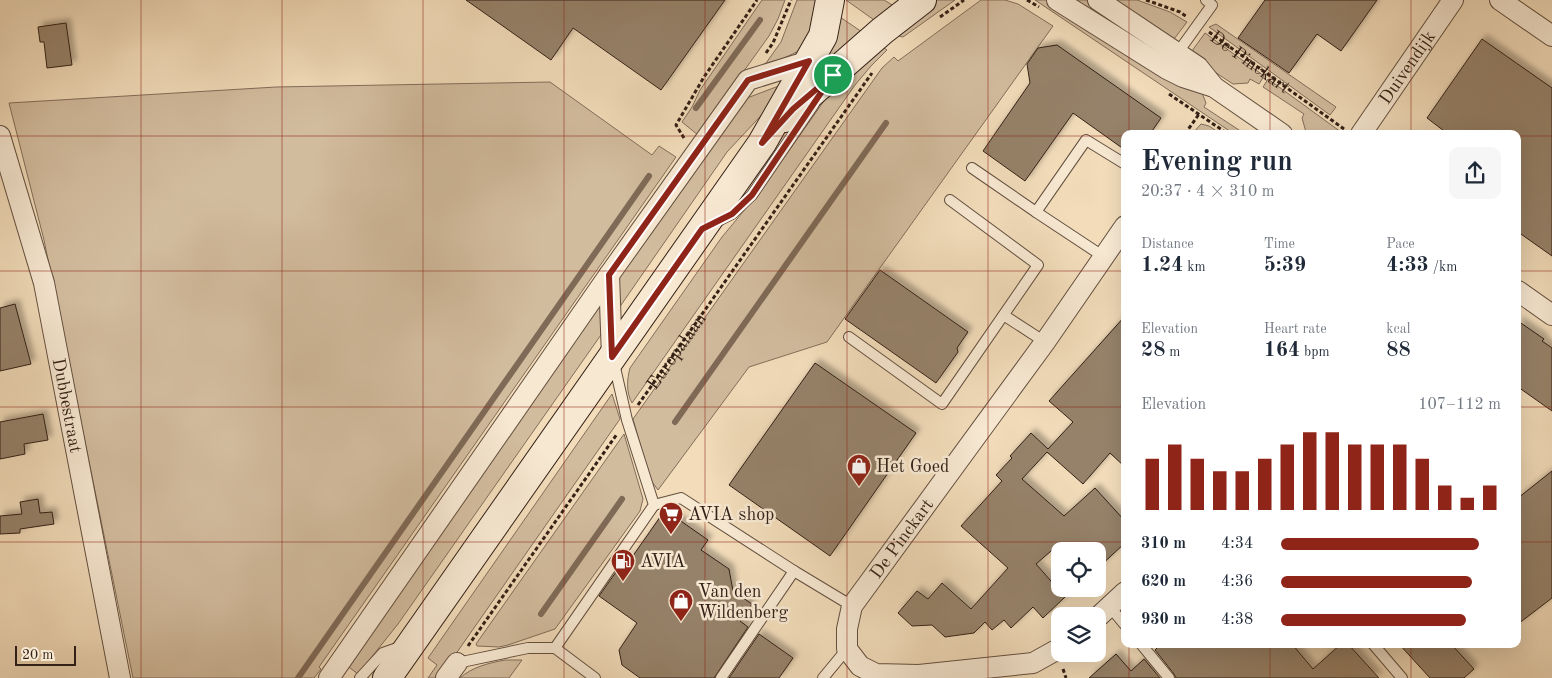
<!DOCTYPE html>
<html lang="en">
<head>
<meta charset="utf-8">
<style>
	:root { --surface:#fff; --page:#f6f6f7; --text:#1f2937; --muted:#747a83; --accent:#8f2418 }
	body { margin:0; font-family:"Old Standard TT",serif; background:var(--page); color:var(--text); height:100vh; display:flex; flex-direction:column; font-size:19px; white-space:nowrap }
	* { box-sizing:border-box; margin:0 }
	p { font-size:16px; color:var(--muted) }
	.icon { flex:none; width:28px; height:28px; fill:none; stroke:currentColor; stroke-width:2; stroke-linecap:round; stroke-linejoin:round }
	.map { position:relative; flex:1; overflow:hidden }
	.details { position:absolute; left:1121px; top:130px; width:400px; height:518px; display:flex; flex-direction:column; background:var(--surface); border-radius:10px; box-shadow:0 5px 20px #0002 }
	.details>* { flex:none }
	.fabs { position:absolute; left:1051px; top:542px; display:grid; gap:10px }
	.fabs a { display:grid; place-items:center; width:55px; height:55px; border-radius:10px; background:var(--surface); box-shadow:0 5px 20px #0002; font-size:25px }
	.scale { position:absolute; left:15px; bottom:12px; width:61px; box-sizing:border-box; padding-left:5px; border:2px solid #332016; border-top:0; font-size:14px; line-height:18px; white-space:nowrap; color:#332016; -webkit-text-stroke:4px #f7e8d2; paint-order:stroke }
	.pin { position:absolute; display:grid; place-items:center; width:42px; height:42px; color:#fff; margin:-21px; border:2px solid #fff; border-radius:50%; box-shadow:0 1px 5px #0007 }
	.round { display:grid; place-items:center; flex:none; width:52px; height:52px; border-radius:10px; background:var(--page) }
	.overview { display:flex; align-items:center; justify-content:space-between; height:85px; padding:0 20px }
	h1 { font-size:28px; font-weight:700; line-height:38px }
	.metrics { display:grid; grid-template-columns:repeat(3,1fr); gap:8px; height:85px; padding:5px 20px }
	.metrics div { display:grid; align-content:center }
	.metrics b { font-size:21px; font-weight:700 }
	.metrics small { font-size:14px; font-weight:400 }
	.metrics p { font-size:14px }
	.chart { height:140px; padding:10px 20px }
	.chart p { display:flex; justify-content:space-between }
	.chart svg { width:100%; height:90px; margin-top:5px; stroke:var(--accent); stroke-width:6 }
	ul { padding:0 20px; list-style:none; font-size:16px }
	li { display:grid; grid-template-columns:80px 60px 1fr; align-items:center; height:38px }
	li i { height:12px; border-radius:6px; background:var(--accent) }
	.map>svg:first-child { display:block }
</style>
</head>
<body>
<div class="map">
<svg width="1552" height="678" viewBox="0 0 1552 678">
	<defs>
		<filter id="shadow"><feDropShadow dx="4.5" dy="-4.5" stdDeviation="2.5" flood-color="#0004"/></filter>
	</defs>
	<rect width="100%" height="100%" fill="#f2dcba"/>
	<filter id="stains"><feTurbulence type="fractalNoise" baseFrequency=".004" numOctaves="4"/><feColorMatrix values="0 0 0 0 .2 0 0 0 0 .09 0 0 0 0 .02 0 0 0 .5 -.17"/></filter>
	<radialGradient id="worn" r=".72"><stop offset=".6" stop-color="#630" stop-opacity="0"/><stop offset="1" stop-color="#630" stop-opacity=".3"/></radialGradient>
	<g fill="#d2bc9e" stroke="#826e5a">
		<polygon points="762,0 785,0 778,19 769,36 698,135 682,122 692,107 700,90"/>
		<polygon points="797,0 816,0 822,4 803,49 769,65 766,63 781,42"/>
		<polygon points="846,0 884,0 894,6 881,25"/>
		<polygon points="929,0 955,0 903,37 899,36 894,33"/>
		<polygon points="981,0 1005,0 1018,4 1053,26 827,342 749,367 658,490 650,479 633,419 882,68 894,57 898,61"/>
		<polygon points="1035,0 1047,0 1151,69 1202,93 1206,103 1204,107 1245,134 1234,134"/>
		<polygon points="1070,0 1085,0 1134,33 1136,36 1134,39"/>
		<polygon points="1107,0 1137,0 1170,12 1187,22 1171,43"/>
		<polygon points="834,13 868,36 808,87"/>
		<polygon points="1216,24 1336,107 1330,115 1209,27"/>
		<polygon points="1205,33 1264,76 1259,84 1250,79 1248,83 1233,84 1189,55"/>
		<path d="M878 44 887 50 871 66 855 85 632 403C626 393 627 379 630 368L722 237 762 189 838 81Z"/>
		<polygon points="1268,79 1341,132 1343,134 1309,134 1306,132 1302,118 1304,114 1263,87"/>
		<polygon points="550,82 652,155 659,146 676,157 319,667 321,669 314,678 133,678 44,240 9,103 276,87"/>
		<polygon points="784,84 769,107 727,152 619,308 619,275 747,98"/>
		<polygon points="788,123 793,127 735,205 732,203"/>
		<polygon points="1201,124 1209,126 1221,134 1192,134"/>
		<polygon points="600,301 603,332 398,624 358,674 346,665"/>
		<polygon points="612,394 620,419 439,678 428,678 437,665 428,658"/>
		<polygon points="624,434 643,499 640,511 555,629 508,645 499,647 477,646 476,644"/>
		<path d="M505 660H522L509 678H460C472 667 489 663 505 660Z"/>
	</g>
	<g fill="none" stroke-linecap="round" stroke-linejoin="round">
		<g stroke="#7f6a57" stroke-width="6">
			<polyline points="696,108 760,20"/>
			<polyline points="675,422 886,123"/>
			<polyline points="541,614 622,499"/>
			<polyline points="298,678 649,176"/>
		</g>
	</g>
	<g fill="#96826b" stroke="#332016" filter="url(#shadow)">
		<polygon points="466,0 725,0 661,90 573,28 551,60"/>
		<polygon points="1265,0 1377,0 1341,51 1317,34 1289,73 1238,38"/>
		<polygon points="66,23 72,65 47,68 44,42 40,42 38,27"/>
		<polygon points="1482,39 1552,88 1552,256 1518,232 1518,134 1448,134 1427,118"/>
		<polygon points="1057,45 1161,118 1150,134 1125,134 1125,150 1073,113 1025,181 983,151 1030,83 1027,64 1038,48"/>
		<polygon points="880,270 968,332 957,348 958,352 936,383 845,319"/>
		<polygon points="15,304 31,364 0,371 0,308"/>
		<polygon points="1125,316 1125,467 1110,453 1083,484 1047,452 1022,479 1064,516 1095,488 1125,521 1125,543 1098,568 1098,551 1063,551 1058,545 1036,564 1065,597 1043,618 1033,607 1011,628 1004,620 992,630 985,622 974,633 945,637 932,625 912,626 898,613 917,591 928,599 942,583 971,609 1008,568 961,526 1002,481 996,475 1012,458 1010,456 1031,433 1048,449 1073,422 1049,401"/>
		<polygon points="1518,321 1544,339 1542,341 1552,348 1552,411 1518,387"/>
		<polygon points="815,363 916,433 830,556 729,485"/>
		<polygon points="43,414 48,440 24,444 25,454 0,459 0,422"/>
		<polygon points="1552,471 1552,598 1518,624 1518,498"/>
		<polygon points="38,499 40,513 52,512 54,524 20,529 20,533 0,534 0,516 22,514 20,502"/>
		<polygon points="665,510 708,540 701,550 729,569 733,591 752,604 740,621 748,627 714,678 640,678 622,665 619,650 637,623 599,596 626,558 630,560"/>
		<polygon points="759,634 793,658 779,678 729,678"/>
		<polygon points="1161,644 1292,644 1313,669 1341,644 1348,644 1379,678 1176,678 1174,674 1155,650"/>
		<polygon points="1399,644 1451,644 1474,669 1464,678 1430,678"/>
		<polygon points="1116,654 1131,671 1144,659 1160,678 1089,678"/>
	</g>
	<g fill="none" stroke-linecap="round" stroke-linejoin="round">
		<defs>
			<g id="lane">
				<polyline points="1176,55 1212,5 1206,0"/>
				<polyline points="972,168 1036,212"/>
				<polyline points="716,222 732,214 752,195 814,104"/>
				<polyline points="1104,257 1036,212 1086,140 1125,164"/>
				<polyline points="1005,316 1045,342"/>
				<polyline points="849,337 942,404 1038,265 950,200"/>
				<polyline points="654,505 681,498 794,571 852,606"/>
				<polyline points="1110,607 1125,625"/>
				<polyline points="1141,644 1169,678"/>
				<polyline points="1373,644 1402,678"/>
				<polyline points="555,648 654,505 627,420 614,363"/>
				<polyline points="457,663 528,648 555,648 595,678"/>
				<polyline points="360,678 383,653 403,646"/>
				<polyline points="721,678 794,571"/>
				<polyline points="823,678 847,649"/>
			</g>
			<g id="street">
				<polyline points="1057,0 1167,69 1183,77 1214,87 1282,134"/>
				<polyline points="1098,0 1198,67 1214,87"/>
				<polyline points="1500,0 1552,36"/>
				<path id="s3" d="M1361 134 1453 0"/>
				<path id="s4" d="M0 136 44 283 120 678"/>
				<polyline points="609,275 612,357"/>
				<polyline points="1518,291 1552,315"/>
				<polyline points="1098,617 1125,592"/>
				<path id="s5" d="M1060 648 1033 663 919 675 876 674 860 666 847 649V629L852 606 1045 342 1125 226"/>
				<polyline points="329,678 609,275 748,80 809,61"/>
				<polyline points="446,678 457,663"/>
			</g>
			<g id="secondary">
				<polyline points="785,118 793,109 882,31 922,0"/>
				<polyline points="387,678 762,143 823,36 830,0"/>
			</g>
		</defs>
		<use href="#lane" stroke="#634f3f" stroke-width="12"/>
		<use href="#street" stroke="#634f3f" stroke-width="22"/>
		<use href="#secondary" stroke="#332016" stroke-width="30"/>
		<g stroke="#332016" stroke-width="3" stroke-dasharray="4 2.5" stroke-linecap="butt">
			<polyline points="1027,0 1039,7"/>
			<polyline points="1146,0 1180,12 1187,17"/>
			<polyline points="940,17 964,0"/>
			<path id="s1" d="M1209 32 1344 129"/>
			<polyline points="766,53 773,43 791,0"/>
			<polyline points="1169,94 1228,134"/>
			<polyline points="1185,134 1199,114"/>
			<polyline points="684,138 676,125 704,77 757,0"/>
			<path id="s2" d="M638 405 872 73"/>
			<polyline points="468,646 617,434"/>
			<polyline points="1063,669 1066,678"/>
		</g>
		<use href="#lane" stroke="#f7e8d2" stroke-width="10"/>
		<use href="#street" stroke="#f7e8d2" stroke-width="20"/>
		<use href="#secondary" stroke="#f7e8d2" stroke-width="28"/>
	</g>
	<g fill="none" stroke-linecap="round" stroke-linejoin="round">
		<defs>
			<polygon id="route" points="809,61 762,143 793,109 833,75 752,195 732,214 702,229 612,357 609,275 748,80"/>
		</defs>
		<use href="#route" stroke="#fff" stroke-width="10"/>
		<use href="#route" stroke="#8f2418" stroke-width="6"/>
	</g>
	<path fill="none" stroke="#8f2418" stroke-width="1" stroke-opacity="0.55" d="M141 0V678M282 0V678M423 0V678M564 0V678M705 0V678M847 0V678M988 0V678M1129 0V134M1270 0V134M1411 0V134M0 136H1125M1518 136H1552M0 271H1125M1518 271H1552M0 407H1125M1518 407H1552M0 542H1125M1518 542H1552M1129 644V678M1270 644V678M1411 644V678"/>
	<defs>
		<symbol id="shop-pin" viewBox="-11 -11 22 30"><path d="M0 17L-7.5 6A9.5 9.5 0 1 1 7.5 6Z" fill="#8f2418" stroke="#f7e8d2"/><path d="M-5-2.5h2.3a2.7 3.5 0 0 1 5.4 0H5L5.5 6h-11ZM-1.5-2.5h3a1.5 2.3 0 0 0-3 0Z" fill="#fff"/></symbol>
		<symbol id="supermarket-pin" viewBox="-11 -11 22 30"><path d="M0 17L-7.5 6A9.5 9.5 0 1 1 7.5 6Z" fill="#8f2418" stroke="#f7e8d2"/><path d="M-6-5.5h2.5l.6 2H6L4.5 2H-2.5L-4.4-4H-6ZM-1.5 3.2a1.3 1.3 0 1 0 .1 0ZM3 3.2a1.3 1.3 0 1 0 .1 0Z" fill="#fff"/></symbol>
		<symbol id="fuel-pin" viewBox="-11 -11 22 30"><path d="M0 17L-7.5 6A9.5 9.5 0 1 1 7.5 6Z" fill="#8f2418" stroke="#f7e8d2"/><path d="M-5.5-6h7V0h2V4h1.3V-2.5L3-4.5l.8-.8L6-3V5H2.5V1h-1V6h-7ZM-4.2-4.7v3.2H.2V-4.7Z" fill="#fff"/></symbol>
	</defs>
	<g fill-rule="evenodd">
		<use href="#shop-pin" x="845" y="452" width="28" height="38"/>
		<use href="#supermarket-pin" x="657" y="500" width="28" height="38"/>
		<use href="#fuel-pin" x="609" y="547" width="28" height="38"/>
		<use href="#shop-pin" x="667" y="587" width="28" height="38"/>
	</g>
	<g text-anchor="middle" stroke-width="5" stroke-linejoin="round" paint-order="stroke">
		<g font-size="18" fill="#332016" stroke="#f7e8d2">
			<text dy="6" stroke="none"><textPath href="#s1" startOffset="51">De Pinckart</textPath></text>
			<text dy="6" stroke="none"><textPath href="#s3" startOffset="81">Duivendijk</textPath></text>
			<text dy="6" stroke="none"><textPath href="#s2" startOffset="66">Europalaan</textPath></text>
			<text dy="6" stroke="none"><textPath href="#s4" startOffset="278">Dubbestraat</textPath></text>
			<text dy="6" stroke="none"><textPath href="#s5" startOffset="355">De Pinckart</textPath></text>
		</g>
		<g font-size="18" fill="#332016" stroke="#f7e8d2" text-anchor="start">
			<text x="876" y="472">Het Goed</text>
			<text x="688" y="520">AVIA shop</text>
			<text x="640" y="567">AVIA</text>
			<text x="698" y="597">Van den<tspan x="698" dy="21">Wildenberg</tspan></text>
		</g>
	</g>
	<rect width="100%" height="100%" filter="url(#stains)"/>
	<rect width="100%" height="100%" fill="url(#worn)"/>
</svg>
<div class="fabs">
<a><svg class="icon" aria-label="locate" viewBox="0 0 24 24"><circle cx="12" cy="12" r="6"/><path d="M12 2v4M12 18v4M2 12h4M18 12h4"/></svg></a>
<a><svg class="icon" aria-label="layers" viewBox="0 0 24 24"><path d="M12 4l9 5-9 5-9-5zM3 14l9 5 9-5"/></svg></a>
</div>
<div class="scale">20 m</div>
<div class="pin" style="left:833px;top:75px;background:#1e9e55"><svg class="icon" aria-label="arrive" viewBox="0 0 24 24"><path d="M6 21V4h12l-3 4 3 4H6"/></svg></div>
<section class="details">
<div class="overview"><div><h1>Evening run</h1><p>20:37 · 4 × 310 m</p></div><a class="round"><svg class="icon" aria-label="share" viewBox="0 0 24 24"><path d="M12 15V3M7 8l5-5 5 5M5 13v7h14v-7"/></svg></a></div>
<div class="metrics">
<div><p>Distance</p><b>1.24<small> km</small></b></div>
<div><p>Time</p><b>5:39</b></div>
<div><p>Pace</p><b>4:33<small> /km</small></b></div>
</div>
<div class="metrics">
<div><p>Elevation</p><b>28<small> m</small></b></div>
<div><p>Heart rate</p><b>164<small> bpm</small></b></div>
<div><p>kcal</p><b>88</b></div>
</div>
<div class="chart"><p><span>Elevation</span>107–112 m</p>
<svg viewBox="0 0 160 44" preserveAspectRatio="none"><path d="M5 44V19M15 44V12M25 44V19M35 44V25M45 44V25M55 44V19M65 44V12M75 44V6M85 44V6M95 44V12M105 44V12M115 44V12M125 44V19M135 44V32M145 44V38M155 44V32"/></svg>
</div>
<ul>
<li><b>310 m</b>4:34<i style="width:90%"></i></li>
<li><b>620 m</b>4:36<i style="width:87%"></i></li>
<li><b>930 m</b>4:38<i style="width:84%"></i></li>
</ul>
</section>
</div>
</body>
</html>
